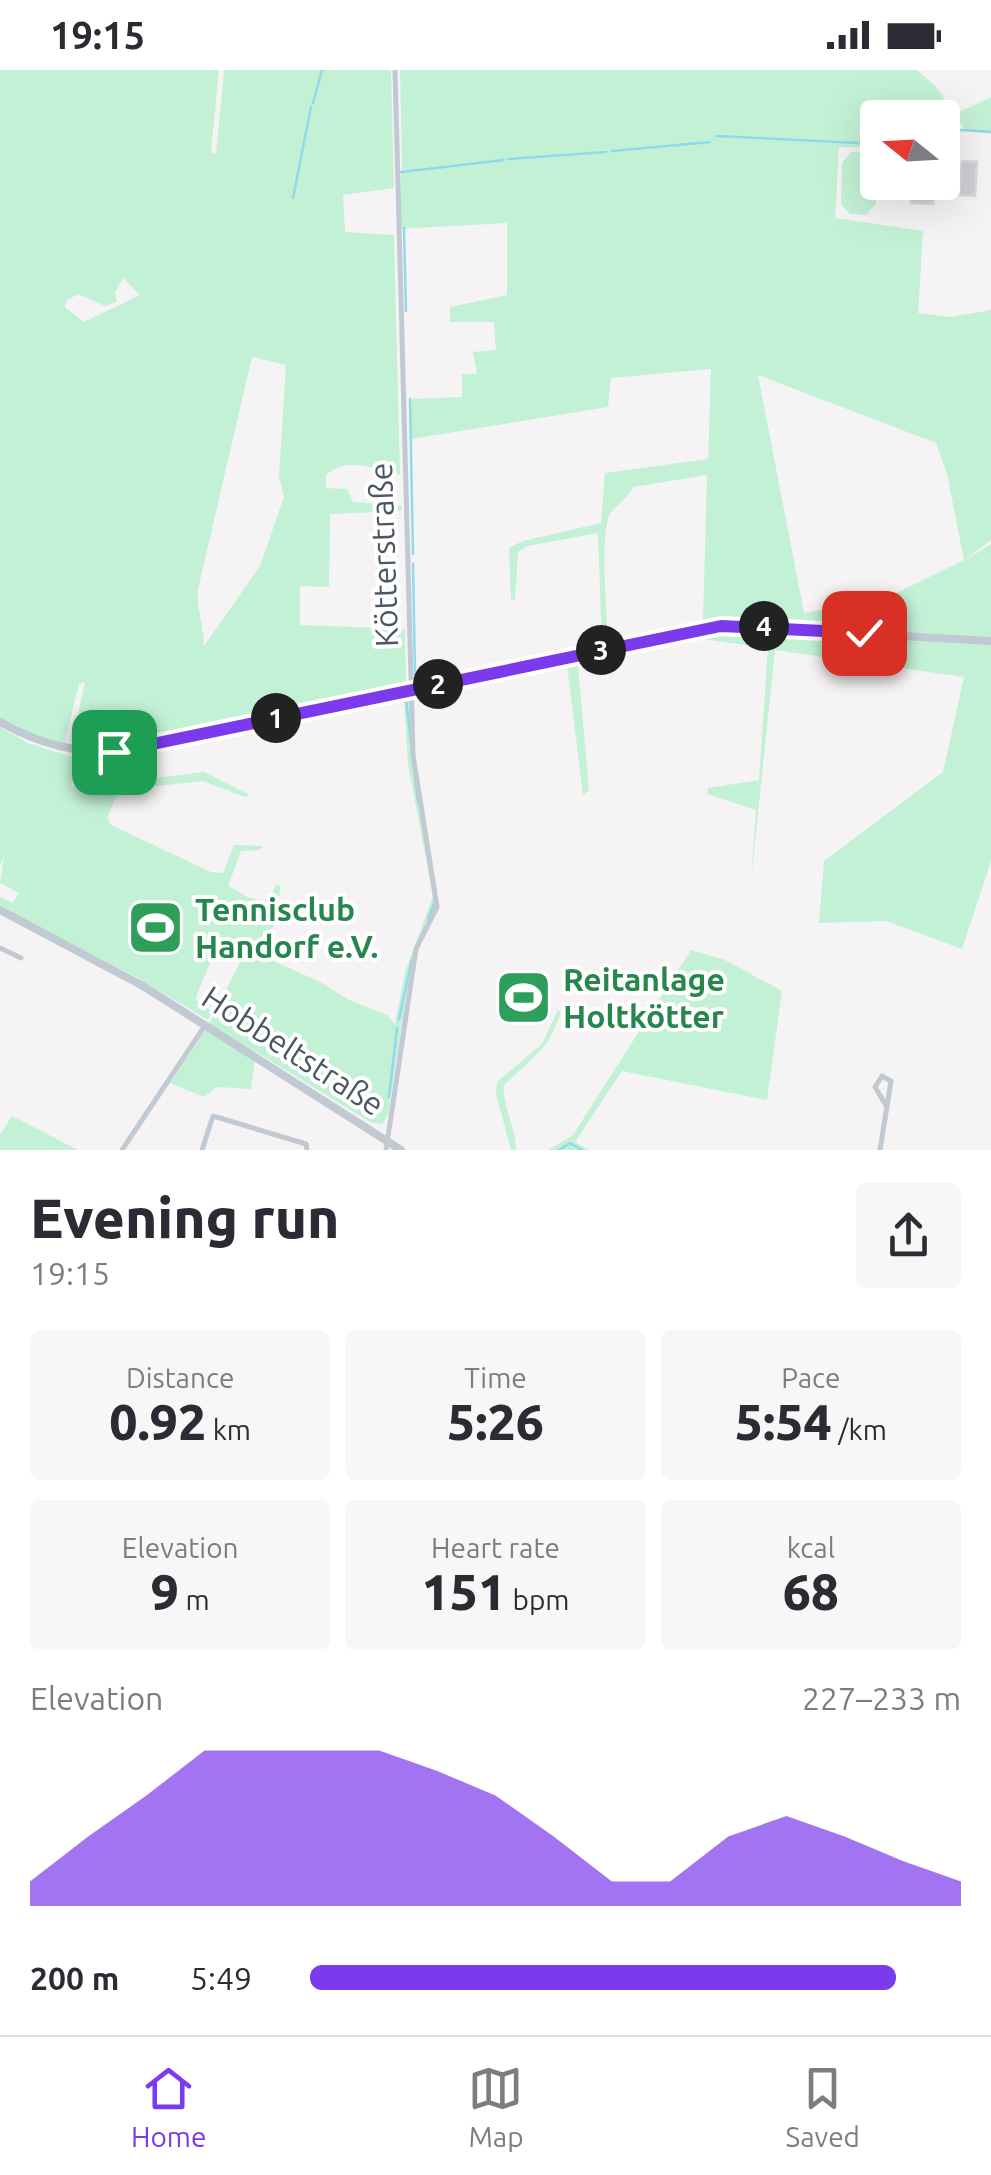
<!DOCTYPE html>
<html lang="en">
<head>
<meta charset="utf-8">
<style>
	:root { --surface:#fff; --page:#f7f7f7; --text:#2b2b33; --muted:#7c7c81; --line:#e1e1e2; --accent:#7c3aed }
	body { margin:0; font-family:Ubuntu,sans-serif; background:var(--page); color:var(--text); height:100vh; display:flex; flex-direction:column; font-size:38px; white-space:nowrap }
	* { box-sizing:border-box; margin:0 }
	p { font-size:32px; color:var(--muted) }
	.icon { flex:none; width:55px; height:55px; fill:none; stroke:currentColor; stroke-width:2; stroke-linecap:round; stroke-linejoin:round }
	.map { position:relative; height:1080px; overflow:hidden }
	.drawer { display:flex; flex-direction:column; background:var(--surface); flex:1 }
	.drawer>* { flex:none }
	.needle { width:65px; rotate:288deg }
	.controls { position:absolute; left:860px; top:30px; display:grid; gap:20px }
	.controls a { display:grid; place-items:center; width:100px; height:100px; border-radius:10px; background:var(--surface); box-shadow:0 10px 40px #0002; font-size:50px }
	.pin { position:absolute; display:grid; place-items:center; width:85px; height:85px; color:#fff; margin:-42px; border-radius:20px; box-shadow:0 5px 15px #0006 }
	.km { position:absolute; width:50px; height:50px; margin:-25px; border-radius:50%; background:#222; color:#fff; font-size:28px; line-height:50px; text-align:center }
	.round { display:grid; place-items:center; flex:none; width:105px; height:105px; border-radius:10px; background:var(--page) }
	.headline { display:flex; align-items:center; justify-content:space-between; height:170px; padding:0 30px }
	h1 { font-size:55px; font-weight:800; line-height:75px }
	.metrics { display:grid; grid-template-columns:repeat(3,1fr); gap:15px; height:170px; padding:10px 30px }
	.metrics div { display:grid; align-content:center; border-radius:10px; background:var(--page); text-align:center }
	.metrics b { font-size:50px; font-weight:800 }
	.metrics small { font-size:28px; font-weight:400 }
	.metrics p { font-size:28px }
	.chart { height:280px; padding:20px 30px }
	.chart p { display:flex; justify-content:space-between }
	.chart svg { width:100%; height:180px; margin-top:10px; fill:var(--accent); opacity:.7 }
	ul { padding:0 30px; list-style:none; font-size:32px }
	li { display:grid; grid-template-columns:160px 120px 1fr; align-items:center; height:75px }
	li i { height:25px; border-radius:12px; background:var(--accent) }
	.status { display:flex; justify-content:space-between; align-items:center; height:70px; padding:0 50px; background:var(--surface); direction:ltr }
	.status svg { height:28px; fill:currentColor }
	.tabs { display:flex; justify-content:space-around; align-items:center; height:140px; border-top:2px solid var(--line); background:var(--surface); font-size:28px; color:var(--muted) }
	.tabs a { display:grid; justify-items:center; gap:5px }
	.tabs .current { color:var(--accent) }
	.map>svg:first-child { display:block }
</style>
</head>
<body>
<div class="status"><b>19:15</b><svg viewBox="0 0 49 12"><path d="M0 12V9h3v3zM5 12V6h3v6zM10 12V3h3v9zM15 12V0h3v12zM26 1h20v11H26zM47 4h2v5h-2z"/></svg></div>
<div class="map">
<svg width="991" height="1080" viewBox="0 0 991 1080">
	<rect width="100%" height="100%" fill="#f5f3f3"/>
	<g fill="#c3f1d5" fill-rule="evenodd">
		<path d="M0 0H219L211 82 216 84 224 0H391L394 118 343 125 345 162 394 165 400 405C377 399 347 386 326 405V418L347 419 353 432 402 436 401 441 330 444 329 517 300 516V555L405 559 406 616 155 666 118 672 72 673 85 612 79 614 64 675 28 665 0 648ZM123 208 140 225 84 252 65 237 66 231 78 224 105 236 117 232 115 222ZM252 287 286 295 279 406 284 427 260 496 204 576C204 556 196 539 198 519Z"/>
		<path d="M400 0H917L936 17 955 44 991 27V62L966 61 954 44 878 48 877 78 839 77 835 148 923 161 918 243 950 247 991 240V470L964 491 991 474V791L962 879 886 851 819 853 824 791 943 702 964 607 775 580 751 811 756 740 707 724 708 718 759 710 768 578 703 569 578 595 589 720 583 725 566 587 602 579 598 463 528 476 518 482 515 530 511 529 509 478 523 471 601 453 605 403 708 389 711 299 611 308 608 337 411 369 410 329 462 327V304H477L473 282 496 280 494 252H450V237L507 225V153L397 159 402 92ZM758 305 936 373 947 404 964 490 888 527 804 543ZM707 405 703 553 608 572C607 545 600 468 609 446 615 435 627 430 633 417Z"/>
		<polygon points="851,82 867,82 877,92 876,134 866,145 850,144 841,134 842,93"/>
		<path d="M403 625 411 630 413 685 437 837 416 879 410 904 388 1045 382 1054 370 1052 256 982 251 1019 217 1017 204 1027 170 1013 207 958 245 882 220 870 197 924 196 931 212 941 208 950 138 908 0 837V827L13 833 19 823 0 813 4 786 0 796V657L28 673 76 688 71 716 103 719 115 691 84 692 87 685 150 679ZM404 630 408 694 433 826 405 902 395 954 387 945 349 930 320 912 267 888 281 816 276 815 268 832 248 827 228 816 241 781 259 780 263 776 234 775 223 803 211 802 111 755 107 748 119 720 203 711 245 727 250 725 204 702 156 708 151 682Z"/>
		<polygon points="691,880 725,890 782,921 767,1030 622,1001 575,1072 589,1080 548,1080 573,1065"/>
		<path d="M558 940 561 942C549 980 531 989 504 1015 502 1037 516 1057 516 1080H511L496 1024 497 1012 542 974Z"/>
		<polygon points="12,1046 78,1080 0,1080 0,1065"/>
	</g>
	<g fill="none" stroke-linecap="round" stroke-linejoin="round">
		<g stroke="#90daee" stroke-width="2.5">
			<polyline points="313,33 322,0"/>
			<polyline points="929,48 952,44"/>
			<polyline points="961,60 991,62"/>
			<polyline points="716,66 878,74"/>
			<polyline points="612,81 710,72"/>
			<polyline points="508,89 606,82"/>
			<polyline points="401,102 504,90"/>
			<polyline points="293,128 311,37"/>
			<polyline points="404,158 406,241"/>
			<polyline points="410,329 413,484"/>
			<polyline points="413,494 415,605"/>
			<polyline points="358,637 406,629 418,732"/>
			<polyline points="428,849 434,833"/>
			<polyline points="399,949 412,889"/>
			<polyline points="389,1027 397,958"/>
			<polyline points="559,1080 570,1073 582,1080"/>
		</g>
	</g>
	<g fill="#cdcfd5" stroke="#d7d9de" stroke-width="2.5">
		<polygon points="962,91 977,92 975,126 959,125"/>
		<polygon points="905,112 939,112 938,125 934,125 933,134 911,133 912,124 904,123"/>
	</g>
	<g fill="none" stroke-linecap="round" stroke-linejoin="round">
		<g stroke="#c1cad2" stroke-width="5">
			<polyline points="0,878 21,888"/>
			<polyline points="122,1080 206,954"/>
			<polyline points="202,1080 213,1046 306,1074 307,1080"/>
			<polyline points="386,1080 416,879 437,837 413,685 395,0"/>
			<polyline points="880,1080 891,1011 882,1006 875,1017 887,1037"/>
		</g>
		<g stroke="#c1cad2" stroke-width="8">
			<path d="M0 652C39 674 74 683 119 681L721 556 991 571"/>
			<polyline points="0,840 143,916 401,1080"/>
		</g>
	</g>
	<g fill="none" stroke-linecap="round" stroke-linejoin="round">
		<defs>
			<polyline id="route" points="114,682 721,556 864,563"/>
		</defs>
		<use href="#route" stroke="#fff" stroke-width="20"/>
		<use href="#route" stroke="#7c3aed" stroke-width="12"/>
	</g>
	<defs>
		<symbol id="stadium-square" viewBox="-11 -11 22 22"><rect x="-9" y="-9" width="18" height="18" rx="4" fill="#2e9e5b" stroke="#fff"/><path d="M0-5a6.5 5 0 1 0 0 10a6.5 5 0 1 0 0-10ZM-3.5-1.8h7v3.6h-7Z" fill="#fff"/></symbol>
	</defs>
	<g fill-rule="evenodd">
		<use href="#stadium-square" x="124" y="826" width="63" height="63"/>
		<use href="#stadium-square" x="492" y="896" width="63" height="63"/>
	</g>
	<g text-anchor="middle" stroke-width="8" stroke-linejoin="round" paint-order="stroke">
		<g font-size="32" fill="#4a5661" stroke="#fff">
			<text transform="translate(384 485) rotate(-92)" y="11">Kötterstraße</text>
			<text transform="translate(293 981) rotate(33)" y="11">Hobbeltstraße</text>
		</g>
		<g font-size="32" font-weight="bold" fill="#27864d" stroke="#fff" text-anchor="start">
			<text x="195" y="851">Tennisclub<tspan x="195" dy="37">Handorf e.V.</tspan></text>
			<text x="563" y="921">Reitanlage<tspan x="563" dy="37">Holtkötter</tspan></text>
		</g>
	</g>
</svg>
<div class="controls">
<a><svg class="needle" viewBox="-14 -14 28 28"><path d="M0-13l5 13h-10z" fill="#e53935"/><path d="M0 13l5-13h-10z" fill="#7c7c81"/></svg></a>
</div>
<div class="pin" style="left:114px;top:682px;background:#1e9e55"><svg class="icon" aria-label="arrive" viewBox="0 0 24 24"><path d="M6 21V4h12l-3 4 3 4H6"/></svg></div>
<div class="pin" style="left:864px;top:563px;background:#d93025"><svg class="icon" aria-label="check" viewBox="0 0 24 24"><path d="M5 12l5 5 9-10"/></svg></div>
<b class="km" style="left:276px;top:648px">1</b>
<b class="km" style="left:438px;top:614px">2</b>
<b class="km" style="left:601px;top:580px">3</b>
<b class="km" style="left:764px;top:556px">4</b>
</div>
<section class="drawer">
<div class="headline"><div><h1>Evening run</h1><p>19:15</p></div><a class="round"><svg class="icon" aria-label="share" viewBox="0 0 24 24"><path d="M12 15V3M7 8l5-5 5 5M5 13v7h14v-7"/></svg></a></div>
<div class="metrics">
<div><p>Distance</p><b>0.92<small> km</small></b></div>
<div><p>Time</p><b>5:26</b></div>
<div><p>Pace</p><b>5:54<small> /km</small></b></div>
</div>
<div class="metrics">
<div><p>Elevation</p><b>9<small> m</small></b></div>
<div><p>Heart rate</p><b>151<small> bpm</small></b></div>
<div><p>kcal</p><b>68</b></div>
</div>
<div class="chart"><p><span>Elevation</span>227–233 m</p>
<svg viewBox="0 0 160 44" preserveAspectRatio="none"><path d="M0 44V38L10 27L20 17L30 6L40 6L50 6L60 6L70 11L80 17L90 27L100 38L110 38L120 27L130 22L140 27L150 33L160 38V44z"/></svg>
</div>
<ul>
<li><b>200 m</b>5:49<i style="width:90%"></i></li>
</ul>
</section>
<nav class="tabs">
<a class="current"><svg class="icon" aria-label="home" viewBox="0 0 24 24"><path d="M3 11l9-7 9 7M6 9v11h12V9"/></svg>Home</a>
<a><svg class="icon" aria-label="map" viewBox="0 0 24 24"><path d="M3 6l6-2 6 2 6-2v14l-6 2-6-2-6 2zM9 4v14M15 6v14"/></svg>Map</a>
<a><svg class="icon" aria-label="saved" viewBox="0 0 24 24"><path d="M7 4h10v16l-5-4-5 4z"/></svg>Saved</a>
</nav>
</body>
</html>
